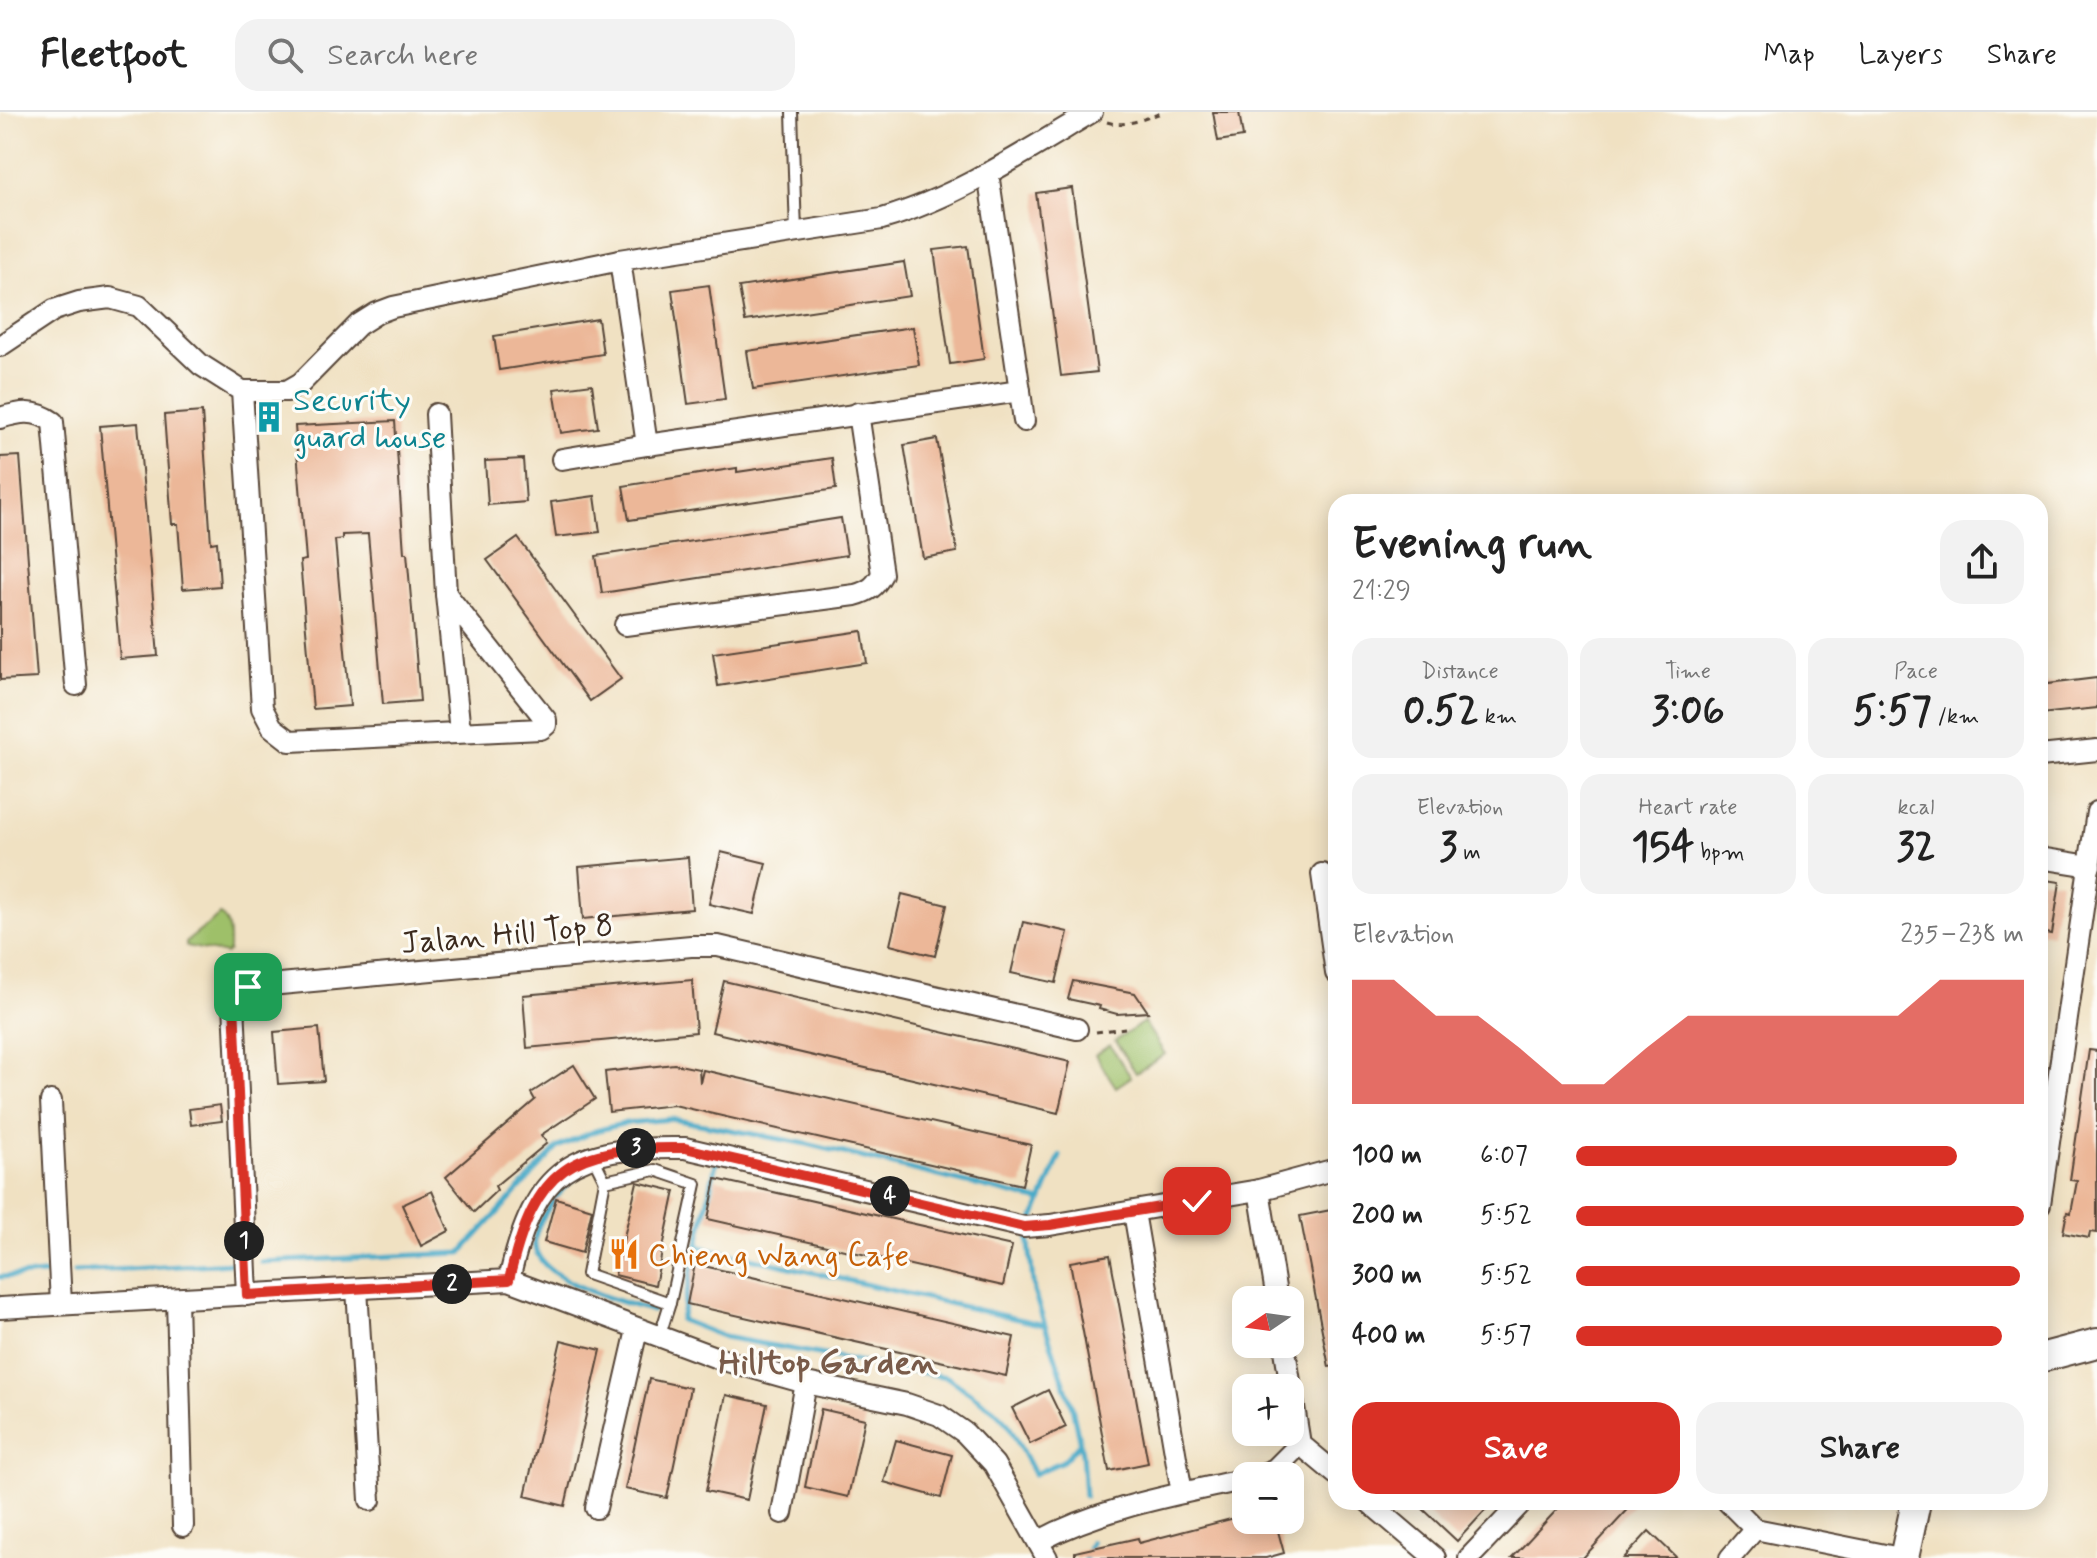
<!DOCTYPE html>
<html lang="en">
<head>
<meta charset="utf-8">
<style>
	:root { --surface:#fff; --page:#f2f2f2; --text:#222; --muted:#767676; --line:#e0e0e0; --accent:#d93025 }
	body { margin:0; font-family:Mynerve,sans-serif; background:var(--page); color:var(--text); height:100vh; display:flex; flex-direction:column; font-size:30px; white-space:nowrap }
	* { box-sizing:border-box; margin:0 }
	p { font-size:26px; color:var(--muted) }
	.icon { flex:none; width:44px; height:44px; fill:none; stroke:currentColor; stroke-width:2; stroke-linecap:round; stroke-linejoin:round }
	.map { position:relative; flex:1; overflow:hidden }
	.sheet { position:absolute; left:1328px; top:382px; width:720px; height:1016px; display:flex; flex-direction:column; background:var(--surface); border-radius:24px; box-shadow:0 4px 20px #0003 }
	.sheet>* { flex:none }
	.needle { width:52px; rotate:257deg }
	.fabs { position:absolute; left:1232px; top:1174px; display:grid; gap:16px }
	.fabs a { display:grid; place-items:center; width:72px; height:72px; border-radius:16px; background:var(--surface); box-shadow:0 4px 20px #0003; font-size:40px }
	.pin { position:absolute; display:grid; place-items:center; width:68px; height:68px; color:#fff; margin:-34px; border-radius:16px; box-shadow:0 4px 12px #0006 }
	.km { position:absolute; width:40px; height:40px; margin:-20px; border-radius:50%; background:#222; color:#fff; font-size:22px; line-height:40px; text-align:center }
	.round { display:grid; place-items:center; flex:none; width:84px; height:84px; border-radius:24px; background:var(--page) }
	.head { display:flex; align-items:center; justify-content:space-between; height:136px; padding:0 24px }
	h1 { font-size:44px; font-weight:700; line-height:60px }
	.stats { display:grid; grid-template-columns:repeat(3,1fr); gap:12px; height:136px; padding:8px 24px }
	.stats div { display:grid; align-content:center; border-radius:20px; background:var(--page); text-align:center }
	.stats b { font-size:40px; font-weight:700 }
	.stats small { font-size:22px; font-weight:400 }
	.stats p { font-size:22px }
	.chart { height:224px; padding:16px 24px }
	.chart p { display:flex; justify-content:space-between }
	.chart svg { width:100%; height:144px; margin-top:8px; fill:var(--accent); opacity:.7 }
	.action { display:flex; gap:16px; margin-top:auto; padding:16px 24px }
	.action a { flex:1; height:92px; border-radius:24px; background:var(--accent); color:#fff; font-size:32px; font-weight:700; line-height:92px; text-align:center }
	.action a+a { background:var(--page); color:var(--text) }
	ul { padding:0 24px; list-style:none; font-size:26px }
	li { display:grid; grid-template-columns:128px 96px 1fr; align-items:center; height:60px }
	li i { height:20px; border-radius:10px; background:var(--accent) }
	header { display:flex; align-items:center; gap:48px; box-sizing:border-box; height:112px; padding:0 40px; background:var(--surface); border-bottom:2px solid var(--line) }
	header strong { font-size:38px }
	nav { display:flex; gap:44px; margin-inline-start:auto; font-size:28px }
	.search { width:560px; height:72px; background:var(--page); display:flex; align-items:center; gap:20px; box-sizing:border-box; padding:0 28px; border-radius:24px; color:var(--muted); font-size:30px }
	.map>svg:first-child { display:block }
</style>
</head>
<body>
<header>
<strong>Fleetfoot</strong>
<div class="search"><svg class="icon" aria-label="search" viewBox="0 0 24 24"><circle cx="10" cy="10" r="6"/><path d="M15 15l6 6"/></svg>Search here</div>
<nav><a>Map</a><a>Layers</a><a>Share</a></nav>
</header>
<div class="map">
<svg width="2097" height="1446" viewBox="0 0 2097 1446">
	<rect width="100%" height="100%" fill="#fdfcf7"/>
	<filter id="ink" filterUnits="userSpaceOnUse"><feTurbulence type="fractalNoise" baseFrequency=".0125" numOctaves="2"/><feDisplacementMap in="SourceGraphic" scale="16" xChannelSelector="R" yChannelSelector="G"/><feConvolveMatrix kernelMatrix="1 2 1 2 8 2 1 2 1" color-interpolation-filters="sRGB"/></filter>
	<filter id="wash" filterUnits="userSpaceOnUse"><feTurbulence type="fractalNoise" baseFrequency=".006" numOctaves="4" result="noise"/><feDisplacementMap in="SourceGraphic" scale="32" xChannelSelector="R" yChannelSelector="G"/><feGaussianBlur stdDeviation="1.8" result="paint"/><feColorMatrix in="noise" values="0 0 0 0 0 0 0 0 0 0 0 0 0 0 0 0 0 1.4 0 .05"/><feComposite in="paint" operator="in"/></filter>
	<g filter="url(#wash)">
		<rect width="100%" height="100%" fill="#f0e1c2"/>
		<g fill="#9ec069" stroke="#6c7544" stroke-width="2">
			<path d="M220 803C231 810 229 827 229 839L226 842 186 834V830Z"/>
			<polygon points="1144,910 1165,942 1136,961 1115,929"/>
			<polygon points="1110,933 1131,965 1116,975 1095,943"/>
		</g>
		<g fill="none" stroke-linecap="round" stroke-linejoin="round">
			<g stroke="#49aac8" stroke-width="5">
				<path d="M585 1060C567 1069 556 1084 546 1100 540 1110 533 1122 535 1135 541 1170 623 1190 652 1199"/>
				<polyline points="1033,1109 1060,1044"/>
				<polyline points="1028,1122 1034,1180 1072,1295 1082,1341 1085,1384"/>
				<polyline points="698,1134 1044,1213"/>
				<polyline points="261,1150 461,1141 558,1035 595,1019 626,1011 672,1007 807,1032 1041,1089"/>
				<polyline points="74,1160 233,1151"/>
				<polyline points="0,1165 45,1162"/>
				<polyline points="681,1208 716,1051 718,1051"/>
				<polyline points="681,1208 724,1225 947,1265 993,1297 1008,1312 1034,1362 1063,1349 1079,1332"/>
				<polyline points="1085,1446 1091,1430"/>
			</g>
		</g>
		<g id="blocks">
			<g fill="#ecb798">
				<polygon points="1213,0 1239,0 1243,25 1218,29"/>
				<polygon points="1072,76 1097,260 1061,264 1036,81"/>
				<polygon points="968,134 984,247 950,252 934,138"/>
				<polygon points="904,150 910,184 745,209 739,175"/>
				<polygon points="709,173 725,287 688,292 672,178"/>
				<polygon points="598,207 603,242 499,258 494,224"/>
				<polygon points="913,215 919,253 753,277 747,239"/>
				<polygon points="592,272 598,316 561,321 554,277"/>
				<polygon points="202,300 211,431 217,430 220,474 183,477 178,412 172,412 164,303"/>
				<polygon points="395,309 404,441 407,441 420,589 383,592 368,422 342,423 342,427 335,428 350,594 313,597 300,449 306,448 295,314"/>
				<polygon points="138,311 158,544 120,547 100,314"/>
				<polygon points="937,327 957,440 923,446 904,333"/>
				<polygon points="20,344 37,566 0,568 0,345"/>
				<polygon points="832,346 836,377 629,408 623,374 737,356 737,360"/>
				<polygon points="523,347 526,390 488,393 485,349"/>
				<polygon points="595,384 600,420 556,425 551,390"/>
				<polygon points="841,406 847,443 602,481 596,444"/>
				<polygon points="518,426 621,567 590,589 487,448"/>
				<polygon points="862,519 867,551 718,574 713,541"/>
				<polygon points="2097,566 2097,596 2040,602 2040,573"/>
				<polygon points="721,740 766,751 754,802 709,792"/>
				<polygon points="688,745 692,797 583,807 579,755"/>
				<polygon points="2040,767 2060,770 2052,822 2040,820"/>
				<polygon points="902,782 947,793 935,844 890,833"/>
				<polygon points="1023,810 1068,820 1056,871 1011,861"/>
				<polygon points="692,868 696,920 527,936 523,883"/>
				<polygon points="724,869 1070,950 1058,1001 712,920"/>
				<polygon points="1073,869 1135,881 1148,900 1117,902 1099,897 1100,894 1068,887"/>
				<polygon points="319,916 324,969 278,972 274,920"/>
				<polygon points="2089,938 2097,939 2097,1121 2090,1120 2089,1126 2063,1121 2067,1100 2071,1101 2077,1069 2070,1068"/>
				<polygon points="674,952 699,957 700,971 703,958 1031,1033 1022,1073 674,993 609,1000 605,960"/>
				<polygon points="574,953 595,987 541,1023 547,1031 495,1074 497,1078 474,1100 446,1065 535,988 531,981"/>
				<polygon points="220,993 222,1009 191,1013 189,997"/>
				<polygon points="716,1067 1012,1134 1003,1174 708,1107"/>
				<polygon points="637,1070 675,1079 655,1173 615,1163"/>
				<polygon points="432,1079 449,1119 421,1134 402,1093"/>
				<polygon points="556,1086 592,1097 582,1141 544,1130"/>
				<polygon points="1336,1097 1336,1254 1329,1255 1300,1104"/>
				<polygon points="1110,1143 1148,1351 1109,1359 1070,1150"/>
				<polygon points="695,1152 1014,1225 1006,1264 687,1192"/>
				<polygon points="561,1228 601,1238 565,1394 525,1384"/>
				<polygon points="649,1267 690,1276 667,1386 625,1377"/>
				<polygon points="1048,1278 1066,1315 1030,1332 1012,1296"/>
				<polygon points="726,1283 767,1292 747,1388 706,1379"/>
				<polygon points="821,1297 865,1307 848,1385 805,1375"/>
				<polygon points="896,1328 952,1343 941,1386 884,1370"/>
				<polygon points="1429,1390 1493,1390 1457,1429 1423,1397"/>
				<polygon points="1564,1390 1635,1390 1583,1446 1512,1446"/>
				<polygon points="1246,1403 1246,1408 1275,1408 1284,1441 1266,1446 1075,1446 1075,1440 1138,1426 1139,1431"/>
				<polygon points="1649,1419 1677,1446 1624,1446"/>
			</g>
		</g>
	</g>
	<g filter="url(#ink)">
		<use href="#blocks" fill-opacity="0" stroke="#564537" stroke-width="2"/>
		<g fill="none" stroke-linecap="round" stroke-linejoin="round">
			<defs>
				<g id="service">
					<polyline points="792,0 796,121"/>
					<polyline points="593,1045 605,1069"/>
					<polygon points="655,1058 696,1072 670,1191 587,1162 605,1069"/>
					<polyline points="659,1226 670,1191"/>
				</g>
				<g id="minor">
					<polyline points="620,148 647,333 1020,279 988,61"/>
					<polyline points="0,234 54,198 79,190 110,186 139,194 201,253 242,279 262,596 272,615 290,629 541,617 546,613 546,608 446,482 436,302"/>
					<path d="M242 279H287L301 271 358 213 377 201 393 195 620 148 882 107C957 85 1025 40 1092 0"/>
					<polyline points="1020,279 1024,309"/>
					<path d="M0 306C20 300 35 297 53 310L76 573"/>
					<polyline points="562,347 647,333"/>
					<polyline points="446,482 460,620"/>
					<path d="M625 513 855 483C869 479 875 475 882 462L858 301"/>
					<polyline points="2040,644 2097,638"/>
					<polyline points="2040,746 2090,754"/>
					<polyline points="1322,762 1336,861"/>
					<polyline points="51,989 61,1192"/>
					<polyline points="1259,1078 1277,1188"/>
					<polyline points="2040,1092 2097,700"/>
					<polyline points="1134,1100 1182,1381"/>
					<path d="M509 1168C535 1055 571 1034 685 1036L1024 1115 1050 1113 1259 1078 1336 1057"/>
					<polyline points="357,1177 370,1388"/>
					<polyline points="247,1183 234,891 248,875 691,834 718,834 1077,917"/>
					<polyline points="177,1187 183,1414"/>
					<polyline points="0,1196 509,1168 720,1247 806,1271 907,1292 939,1303 965,1321 994,1352 1047,1446"/>
					<polyline points="1284,1232 1300,1332"/>
					<polyline points="1258,1364 1275,1357 1300,1332 1336,1362"/>
					<polyline points="1369,1390 1435,1446"/>
					<polyline points="1728,1390 1755,1417 1900,1446"/>
					<polyline points="596,1396 637,1218"/>
					<polyline points="782,1401 806,1271"/>
					<path d="M1039 1429C1103 1395 1175 1383 1246 1367"/>
					<polyline points="1469,1446 1522,1390"/>
					<polyline points="1730,1446 1755,1417"/>
				</g>
				<g id="secondary">
					<polyline points="2040,1246 2097,1231"/>
					<polyline points="1904,1446 1916,1390"/>
				</g>
			</defs>
			<use href="#service" stroke="#564537" stroke-width="14"/>
			<use href="#minor" stroke="#564537" stroke-width="24"/>
			<use href="#secondary" stroke="#564537" stroke-width="32"/>
			<g stroke="#564537" stroke-width="3" stroke-dasharray="6 6" stroke-linecap="butt">
				<path d="M1107 10C1125 16 1146 6 1164 0"/>
				<polyline points="1096,920 1125,916"/>
			</g>
			<use href="#service" stroke="#fff" stroke-width="10"/>
			<use href="#minor" stroke="#fff" stroke-width="20"/>
			<use href="#secondary" stroke="#fff" stroke-width="28"/>
		</g>
	</g>
	<g fill="none" stroke-linecap="round" stroke-linejoin="round" filter="url(#ink)">
		<defs>
			<path id="route" d="M248 875 234 891 247 1183 509 1168C535 1054 571 1034 685 1036L1024 1115 1050 1113 1197 1089"/>
		</defs>
		<use href="#route" stroke="#fff" stroke-width="16"/>
		<use href="#route" stroke="#d93025" stroke-width="10"/>
	</g>
	<defs>
		<symbol id="building-bare" viewBox="-9 -9 18 18"><path d="M-4-6H4V6H1V3H-1V6H-4ZM-2.5-4.3h1.7v1.8h-1.7ZM.8-4.3h1.7v1.8H.8ZM-2.5-1h1.7V.8h-1.7ZM.8-1h1.7V.8H.8Z" fill="#0f9aa8" stroke="#fdfcf7" stroke-width="2.5" paint-order="stroke"/></symbol>
		<symbol id="restaurant-bare" viewBox="-9 -9 18 18"><path d="M-5-6h1v4h1v-4h1v4h1v-4h1v5L-1.5 .5V6h-2V.5L-5-1ZM5-6V6H3V1.5H1.5Q1.5-4 5-6Z" fill="#e8710a" stroke="#fdfcf7" stroke-width="2.5" paint-order="stroke"/></symbol>
	</defs>
	<g fill-rule="evenodd">
		<use href="#building-bare" x="247" y="283" width="44" height="44"/>
		<use href="#restaurant-bare" x="602" y="1120" width="44" height="44"/>
	</g>
	<g text-anchor="middle" stroke-width="6" stroke-linejoin="round" paint-order="stroke">
		<g font-size="32" fill="#0d838f" stroke="#fdfcf7" text-anchor="start">
			<text x="293" y="298">Security<tspan x="293" dy="37">guard house</tspan></text>
		</g>
		<g font-size="32" fill="#3b2a1e" stroke="#fdfcf7">
			<text transform="translate(507 821) rotate(-5)" y="11">Jalan Hill Top 8</text>
		</g>
		<g font-size="32" fill="#c56008" stroke="#fdfcf7" text-anchor="start">
			<text x="648" y="1153">Chieng Wang Cafe</text>
		</g>
		<g font-size="34" font-weight="bold" fill="#795b49" stroke="#fdfcf7">
			<text x="828" y="1261">Hilltop Garden</text>
		</g>
	</g>
</svg>
<div class="fabs">
<a><svg class="needle" viewBox="-14 -14 28 28"><path d="M0-13l5 13h-10z" fill="#e53935"/><path d="M0 13l5-13h-10z" fill="#767676"/></svg></a>
<a>+</a>
<a>−</a>
</div>
<div class="pin" style="left:248px;top:875px;background:#1e9e55"><svg class="icon" aria-label="arrive" viewBox="0 0 24 24"><path d="M6 21V4h12l-3 4 3 4H6"/></svg></div>
<div class="pin" style="left:1197px;top:1089px;background:#d93025"><svg class="icon" aria-label="check" viewBox="0 0 24 24"><path d="M5 12l5 5 9-10"/></svg></div>
<b class="km" style="left:244px;top:1129px">1</b>
<b class="km" style="left:452px;top:1172px">2</b>
<b class="km" style="left:636px;top:1036px">3</b>
<b class="km" style="left:890px;top:1084px">4</b>
<section class="sheet">
<div class="head"><div><h1>Evening run</h1><p>21:29</p></div><a class="round"><svg class="icon" aria-label="share" viewBox="0 0 24 24"><path d="M12 15V3M7 8l5-5 5 5M5 13v7h14v-7"/></svg></a></div>
<div class="stats">
<div><p>Distance</p><b>0.52<small> km</small></b></div>
<div><p>Time</p><b>3:06</b></div>
<div><p>Pace</p><b>5:57<small> /km</small></b></div>
</div>
<div class="stats">
<div><p>Elevation</p><b>3<small> m</small></b></div>
<div><p>Heart rate</p><b>154<small> bpm</small></b></div>
<div><p>kcal</p><b>32</b></div>
</div>
<div class="chart"><p><span>Elevation</span>235–238 m</p>
<svg viewBox="0 0 160 44" preserveAspectRatio="none"><path d="M0 44V6L10 6L20 17L30 17L40 27L50 38L60 38L70 27L80 17L90 17L100 17L110 17L120 17L130 17L140 6L150 6L160 6V44z"/></svg>
</div>
<ul>
<li><b>100 m</b>6:07<i style="width:85%"></i></li>
<li><b>200 m</b>5:52<i style="width:100%"></i></li>
<li><b>300 m</b>5:52<i style="width:99%"></i></li>
<li><b>400 m</b>5:57<i style="width:95%"></i></li>
</ul>
<div class="action"><a>Save</a><a>Share</a></div>
</section>
</div>
</body>
</html>
